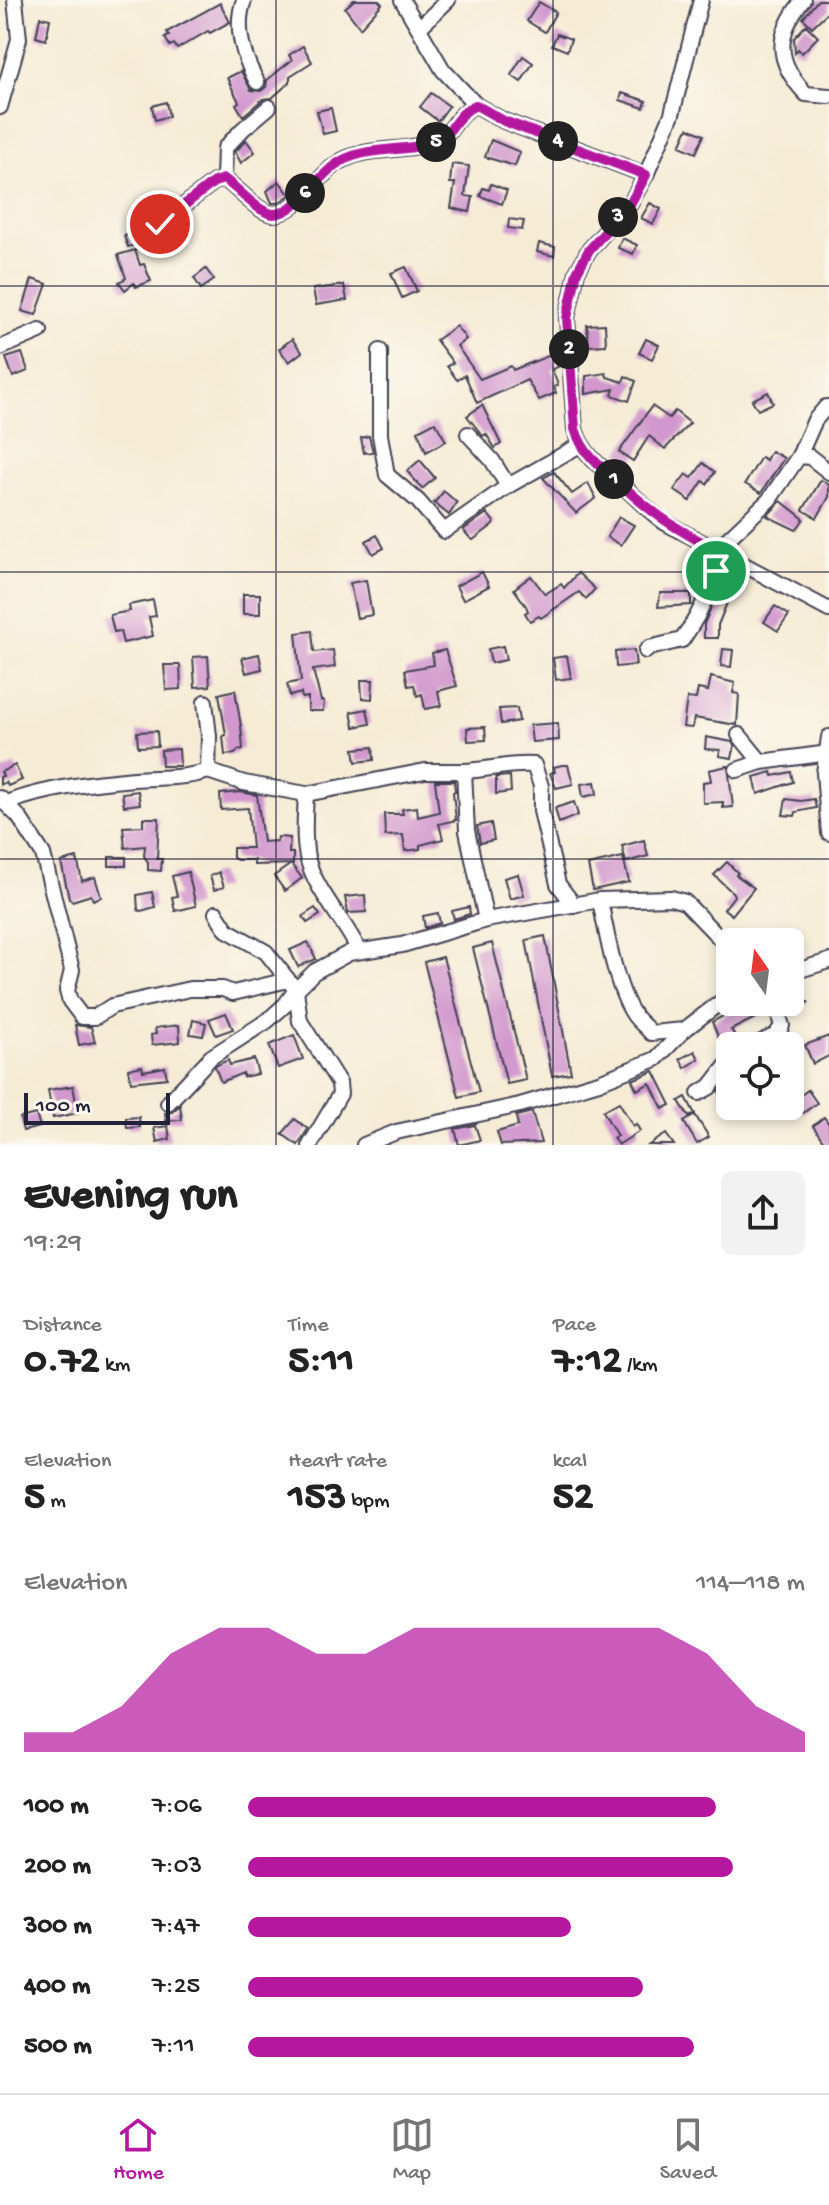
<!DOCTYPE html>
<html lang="en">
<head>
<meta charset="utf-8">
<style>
	:root { --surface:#fff; --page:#f2f2f2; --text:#222; --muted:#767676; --line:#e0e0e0; --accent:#b5179e }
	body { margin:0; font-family:"Gochi Hand",sans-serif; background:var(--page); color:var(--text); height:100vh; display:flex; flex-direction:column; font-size:30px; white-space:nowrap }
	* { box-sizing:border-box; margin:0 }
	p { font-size:26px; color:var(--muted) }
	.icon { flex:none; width:44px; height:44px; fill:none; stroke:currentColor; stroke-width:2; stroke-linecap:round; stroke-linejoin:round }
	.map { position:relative; height:1145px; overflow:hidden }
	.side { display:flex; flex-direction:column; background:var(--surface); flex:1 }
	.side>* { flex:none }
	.needle { width:52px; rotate:346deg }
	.fabs { position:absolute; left:716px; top:928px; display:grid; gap:16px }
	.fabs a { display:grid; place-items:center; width:88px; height:88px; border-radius:12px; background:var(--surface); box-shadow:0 4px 12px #0003; font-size:40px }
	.scale { position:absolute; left:24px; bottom:20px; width:146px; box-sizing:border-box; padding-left:8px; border:4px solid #22223b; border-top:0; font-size:22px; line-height:28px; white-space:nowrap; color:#22223b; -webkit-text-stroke:6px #fbf7ec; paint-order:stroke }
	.pin { position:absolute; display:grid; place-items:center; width:68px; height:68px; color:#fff; margin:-34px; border:4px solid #fff; border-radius:50%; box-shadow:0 2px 8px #0007 }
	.km { position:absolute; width:40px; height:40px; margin:-20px; border-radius:50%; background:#222; color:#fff; font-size:22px; line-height:40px; text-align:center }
	.round { display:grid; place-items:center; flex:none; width:84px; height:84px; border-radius:12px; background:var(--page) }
	.head { display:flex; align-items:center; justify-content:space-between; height:136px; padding:0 24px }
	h1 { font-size:44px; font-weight:700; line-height:60px }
	.figures { display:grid; grid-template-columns:repeat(3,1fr); gap:12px; height:136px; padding:8px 24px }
	.figures div { display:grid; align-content:center }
	.figures b { font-size:40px; font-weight:700 }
	.figures small { font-size:22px; font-weight:400 }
	.figures p { font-size:22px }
	.chart { height:224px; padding:16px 24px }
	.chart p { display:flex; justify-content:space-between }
	.chart svg { width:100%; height:144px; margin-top:8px; fill:var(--accent); opacity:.7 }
	ul { padding:0 24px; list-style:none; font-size:26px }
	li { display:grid; grid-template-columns:128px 96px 1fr; align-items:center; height:60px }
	li i { height:20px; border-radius:10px; background:var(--accent) }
	.tabs { display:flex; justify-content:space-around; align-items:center; height:112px; border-top:2px solid var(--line); background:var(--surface); font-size:22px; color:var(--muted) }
	.tabs a { display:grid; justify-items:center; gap:4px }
	.tabs .on { color:var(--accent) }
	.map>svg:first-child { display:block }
</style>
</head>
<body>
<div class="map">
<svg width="829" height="1145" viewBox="0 0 829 1145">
	<rect width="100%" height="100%" fill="#fbf7ec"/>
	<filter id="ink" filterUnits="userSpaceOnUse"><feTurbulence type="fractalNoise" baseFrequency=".0125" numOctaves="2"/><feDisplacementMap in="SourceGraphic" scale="16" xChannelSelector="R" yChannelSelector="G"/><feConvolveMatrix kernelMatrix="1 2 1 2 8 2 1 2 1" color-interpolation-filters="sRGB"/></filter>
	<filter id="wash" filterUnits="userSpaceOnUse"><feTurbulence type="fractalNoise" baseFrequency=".006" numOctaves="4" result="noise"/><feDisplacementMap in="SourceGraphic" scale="32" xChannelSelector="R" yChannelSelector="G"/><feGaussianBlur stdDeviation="1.8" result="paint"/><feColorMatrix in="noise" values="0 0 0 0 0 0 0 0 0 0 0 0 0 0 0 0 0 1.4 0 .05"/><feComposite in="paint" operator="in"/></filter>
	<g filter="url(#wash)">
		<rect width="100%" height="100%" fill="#f6ecd6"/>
		<g id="blocks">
			<g fill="#d197ce">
				<polygon points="354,0 378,0 382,4 360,28 345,8"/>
				<polygon points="818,0 829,0 829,11 812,27 803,18"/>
				<polygon points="539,2 556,12 545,32 527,21"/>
				<polygon points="220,3 230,22 210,33 208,31 177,49 174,44 170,46 165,38 169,36 167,32"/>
				<polygon points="40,17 50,19 46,40 36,37"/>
				<polygon points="806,25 818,37 802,53 798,49 795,53 794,38"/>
				<polygon points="557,34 571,39 567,51 552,45"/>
				<polygon points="303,46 312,62 290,76 290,82 272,98 263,99 243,116 236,104 239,102 227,78 241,71 251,90 261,91 266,87 267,80 292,60 289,55"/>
				<polygon points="523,56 533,63 521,82 511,75"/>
				<polygon points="431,93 449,106 438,121 420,107"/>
				<polygon points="622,93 646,101 644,108 620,100"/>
				<polygon points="166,102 169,116 155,120 152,106"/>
				<polygon points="331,108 336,131 323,134 317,111"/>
				<polygon points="688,128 704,135 696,153 680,146"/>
				<polygon points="246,140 255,152 241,163 235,152"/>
				<polygon points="491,140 520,152 515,166 485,157"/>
				<polygon points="452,164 469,166 465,196 473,197 470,212 451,208 455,183 450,183"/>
				<polygon points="279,181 290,195 278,203 272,203 267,191"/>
				<polygon points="491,184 507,190 502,204 480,196 483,188 489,190"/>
				<polygon points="650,203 661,209 653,224 641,218"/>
				<polygon points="509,219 524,221 522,230 508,228"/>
				<polygon points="143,230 146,241 128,247 124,236"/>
				<polygon points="622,238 637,245 633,254 618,248"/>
				<polygon points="539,243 555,247 554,256 537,252"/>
				<polygon points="135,250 140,265 144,264 151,281 136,287 134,283 125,290 119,282 126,278 118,255"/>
				<polygon points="406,267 417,291 402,298 391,273"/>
				<polygon points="206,269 214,280 201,289 194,278"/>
				<polygon points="32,279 47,284 36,315 22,311"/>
				<polygon points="344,285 347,300 316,305 313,289"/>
				<polygon points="605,324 606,345 589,346 587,325"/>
				<polygon points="456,326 466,339 457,346 480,379 511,366 513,370 553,354 558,367 552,369 558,385 554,387 556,393 539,400 527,380 477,403 465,375 457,380 447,366 453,363 436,340"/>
				<polygon points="292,339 302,352 289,362 279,349"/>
				<polygon points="646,339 659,345 652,359 639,353"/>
				<polygon points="22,353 28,371 13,377 6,358"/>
				<polygon points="606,373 607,377 623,382 625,376 636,381 629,401 612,395 614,389 586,394 586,376"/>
				<polygon points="768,392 773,403 758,410 752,400"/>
				<polygon points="482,405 501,444 495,448 486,434 483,436 467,416"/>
				<polygon points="652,406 669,418 675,411 690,423 665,449 649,436 633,461 619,452"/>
				<polygon points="435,422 446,441 426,452 418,431"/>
				<polygon points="369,436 373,452 364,453 361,438"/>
				<polygon points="771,451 784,458 761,493 745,484 761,457 766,460"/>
				<polygon points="420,460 435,478 422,489 407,471"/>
				<polygon points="703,463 715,472 707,484 703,481 690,501 674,490 686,474 692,478"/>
				<polygon points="554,472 572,494 588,483 596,498 576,513 543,478"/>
				<polygon points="821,480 829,485 829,497 817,518 803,510"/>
				<polygon points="444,491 457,503 449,515 434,503"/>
				<polygon points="781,501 804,519 796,530 767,516"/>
				<polygon points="487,513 494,522 493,525 473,540 470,538 463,530"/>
				<polygon points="619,517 634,525 621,545 607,537"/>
				<polygon points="377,535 384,548 373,554 366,541"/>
				<polygon points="482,572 489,586 463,600 456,586"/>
				<polygon points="578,573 595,589 586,599 579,592 541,618 539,616 530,621 525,613 528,611 526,606 514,589 531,576 545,594 561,584 564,588"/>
				<polygon points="723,579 735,583 718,625 718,638 704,638 704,624"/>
				<polygon points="366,580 372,615 357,618 350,583"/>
				<polygon points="660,593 691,593 691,605 658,607"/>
				<rect x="243" y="594" width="17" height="20"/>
				<polygon points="153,600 156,616 149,617 153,636 123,643 120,631 114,632 110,615 130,611 129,605"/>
				<polygon points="775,606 789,615 778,631 764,622"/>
				<polygon points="312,631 314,652 333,650 335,667 313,670 321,701 324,701 323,711 308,711 308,697 302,698 301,693 290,696 287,684 301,681 296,633"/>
				<polygon points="503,646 506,660 491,663 488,649"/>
				<polygon points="723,649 733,650 731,667 721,666"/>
				<polygon points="445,650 457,686 438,691 441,706 425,709 422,694 417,696 414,685 408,686 405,670 434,665 432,653"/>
				<polygon points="634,650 636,665 616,667 615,652"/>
				<polygon points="259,654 262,669 246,673 242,658"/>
				<polygon points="208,656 210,686 195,687 193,657"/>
				<polygon points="567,656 571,678 556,680 553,658"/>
				<polygon points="164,665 180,665 181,689 166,690"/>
				<polygon points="711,677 735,683 733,693 739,694 737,725 694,718 692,728 683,727 687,698 696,699 698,689 708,691"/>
				<polygon points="361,680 373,680 372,699 362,698"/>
				<polygon points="235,690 241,726 243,749 238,750 235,754 225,755 223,736 226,735 219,694"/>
				<polygon points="517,708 519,721 501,724 499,709"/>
				<polygon points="367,709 370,724 354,727 351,712"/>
				<polygon points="558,723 559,740 532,742 530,725"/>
				<polygon points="485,727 486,740 468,741 467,728"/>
				<polygon points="157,731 158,746 138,747 137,732"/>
				<polygon points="706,737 732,742 735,745 732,758 719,756 720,750 705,749"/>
				<polygon points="373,747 374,760 356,762 354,749"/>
				<polygon points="179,749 180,766 162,766 161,750"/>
				<polygon points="15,765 22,780 8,786 6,782 0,785 0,777 3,776 1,772"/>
				<polygon points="562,765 568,765 573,784 556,788 550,773 555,772 554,767"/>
				<polygon points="728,766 733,807 723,808 723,802 703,803 703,782 711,781 709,770"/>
				<polygon points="772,772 773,776 791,772 793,782 758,794 754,777"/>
				<polygon points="510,776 511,792 496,794 496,777"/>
				<polygon points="435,781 454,781 455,791 453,792 456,820 439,824 443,839 420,845 420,849 405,851 403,835 385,836 384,814 403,814 402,809 417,807 418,817 439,812"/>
				<polygon points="595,782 597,794 583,797 581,784"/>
				<polygon points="138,791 140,804 124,806 122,793"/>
				<polygon points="240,792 257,795 263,842 277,841 278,837 290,838 289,853 293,853 293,864 254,865 254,860 237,860 233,858 233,848 252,848 248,808 221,810 220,794"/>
				<polygon points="786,799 801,801 814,799 816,808 796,812 795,816 783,815"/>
				<polygon points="574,802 578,815 559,823 555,808"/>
				<polygon points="143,818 159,818 157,859 162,859 161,871 148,870 148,862 144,856 145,846 125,848 123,827 143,826"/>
				<polygon points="491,823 494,840 480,843 477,826"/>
				<polygon points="644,840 648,856 626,862 622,846"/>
				<rect x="109" y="857" width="17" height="9"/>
				<polygon points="623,857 629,882 593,890 588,865"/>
				<polygon points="77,858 82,881 95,877 101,897 93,900 91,895 72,901 69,898 61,862"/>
				<polygon points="727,862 738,873 736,875 754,888 732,915 724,909 734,896 733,893 714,875"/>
				<polygon points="291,864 302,878 285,891 274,876"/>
				<polygon points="188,872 196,906 175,911 172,897 177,896 172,876"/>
				<polygon points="219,872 224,887 214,890 210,876"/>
				<polygon points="518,874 524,895 510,899 504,878"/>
				<polygon points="152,892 155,907 141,911 138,910 137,895"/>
				<polygon points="365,895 366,912 348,913 345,897"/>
				<polygon points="469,907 470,914 454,919 452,911"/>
				<polygon points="315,908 320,915 307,923 303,916"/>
				<polygon points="438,913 440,923 425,928 423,916"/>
				<polygon points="545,936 571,1073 552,1076 526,940"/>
				<polygon points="308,942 316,959 298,967 290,950"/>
				<polygon points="492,943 526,1080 507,1084 473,948"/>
				<polygon points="443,957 479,1092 459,1097 424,962"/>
				<polygon points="801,997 803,1002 809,1002 788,1012 782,1002 790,1002"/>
				<polygon points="749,1002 759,1002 765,1013 731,1030 741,1046 730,1046 730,1051 725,1053 712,1022"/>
				<polygon points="226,1013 233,1029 216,1035 209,1019"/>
				<polygon points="193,1020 206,1023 203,1036 190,1034"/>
				<polygon points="75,1025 91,1027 95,1042 79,1045"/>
				<polygon points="179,1025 180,1042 152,1045 151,1035 156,1034 155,1028"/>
				<polygon points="294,1035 303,1059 278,1068 269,1045"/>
				<polygon points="829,1036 829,1056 813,1064 805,1045"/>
				<polygon points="695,1051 699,1059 685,1068 680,1059"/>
				<polygon points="254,1059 258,1074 243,1077 243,1073 221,1082 215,1067 217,1065 228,1060 230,1065"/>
				<polygon points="142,1066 143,1071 165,1067 167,1078 131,1082 128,1069"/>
				<polygon points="654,1071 671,1105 663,1109 650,1083 637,1090 632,1080"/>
				<polygon points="727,1084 730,1100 724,1103 719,1091"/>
				<polygon points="73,1086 78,1113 53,1118 48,1090"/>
				<polygon points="808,1090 817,1103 803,1113 794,1100"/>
				<polygon points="686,1097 695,1114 689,1117 679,1101"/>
				<polygon points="619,1102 633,1126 636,1124 640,1131 618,1145 613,1138 617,1136 603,1111"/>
				<polygon points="180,1105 182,1120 166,1121 165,1113 172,1112"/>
				<polygon points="532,1112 541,1143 501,1145 497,1132 518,1126 516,1116"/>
				<polygon points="36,1114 40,1127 23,1131 20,1118"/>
				<polygon points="695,1115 709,1137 697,1144 684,1122"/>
				<polygon points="139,1117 140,1127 127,1128 126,1118"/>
				<polygon points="824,1117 829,1124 829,1145 826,1145 813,1126"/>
				<polygon points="295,1119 308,1129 298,1145 282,1134"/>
				<polygon points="475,1125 480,1140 459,1145 455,1129"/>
				<polygon points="168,1126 170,1139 157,1142 154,1128"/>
				<polygon points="666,1134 674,1145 649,1145"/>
			</g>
		</g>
	</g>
	<g filter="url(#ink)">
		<use href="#blocks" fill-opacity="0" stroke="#424052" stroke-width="2"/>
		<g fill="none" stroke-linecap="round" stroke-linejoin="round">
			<defs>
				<g id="minor">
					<path d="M244 0C234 27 244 58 257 82"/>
					<polyline points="402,0 443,70 476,105 504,121 646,175"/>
					<path d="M701 0 672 114 646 175 630 204 589 250 577 272 567 318 575 429C583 455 600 466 620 483 635 497 648 510 664 522L829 610"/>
					<path d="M803 0C775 35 775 61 806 94L829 96"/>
					<polyline points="419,28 448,0"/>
					<polyline points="0,107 19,39 15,0"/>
					<path d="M269 107 243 129 225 148 224 179C239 189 258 213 274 214 294 214 318 177 335 165 364 144 404 154 436 141 453 134 456 113 476 105"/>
					<polyline points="162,244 160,224 214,182 224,179"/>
					<polyline points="0,348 40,331"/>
					<polyline points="380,351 380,435 387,475 418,501 444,531 508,486"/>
					<polyline points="468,434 492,460 508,486 580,445"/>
					<polyline points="799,456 810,457 829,472"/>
					<path d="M646 651 649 648 682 640C701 613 716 583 716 550L769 500 799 456 815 420 826 407H829"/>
					<polyline points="739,735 761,762"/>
					<polyline points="829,737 824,773 829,833"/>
					<polyline points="737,770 761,762 829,753"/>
					<path d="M208 771 244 783 306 794C305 815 303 838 307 857 315 891 345 920 359 951"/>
					<path d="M464 771C488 770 510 763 534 765L541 786V811L558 884 574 905"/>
					<polyline points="306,794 425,771 464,771 467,831 486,920"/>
					<polyline points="0,798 19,817 43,854 72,970 67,991 70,1001 82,1017 95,1017 112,1006 190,989 223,989 233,993 288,980"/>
					<path d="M6 803C47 788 90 783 134 779 158 777 184 779 208 771L209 736 205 702"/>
					<path d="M600 900C606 931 616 989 634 1015 638 1021 646 1027 651 1033L684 1030"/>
					<polyline points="216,913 227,930 266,952 296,990 300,1021 339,1083 340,1094 310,1145"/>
					<polyline points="790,973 829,961"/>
					<polyline points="753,1046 776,1035 782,1026 778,1013 769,1002"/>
					<polyline points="699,1093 710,1087 730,1061"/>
					<polyline points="168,1103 211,1057 267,1021 285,1005 296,990 314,972 349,953 402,945 486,920 600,900 671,898 685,902 730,949"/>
					<polyline points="364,1145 396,1132 520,1105 599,1082 656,1059 684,1030 730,995"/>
				</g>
			</defs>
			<use href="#minor" stroke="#424052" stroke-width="18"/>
			<use href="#minor" stroke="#fff" stroke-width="14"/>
		</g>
	</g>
	<g fill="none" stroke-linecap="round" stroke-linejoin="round" filter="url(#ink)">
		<defs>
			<path id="route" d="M160 224 214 182 224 179C239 189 258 213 274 214 294 214 318 177 335 165 364 144 405 154 436 141 453 134 456 113 476 105L504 121 646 175 630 204 589 250 577 272 567 318 575 429C584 457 602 467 623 486 655 516 677 529 716 550V571"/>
		</defs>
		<use href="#route" stroke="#fff" stroke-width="16"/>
		<use href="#route" stroke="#b5179e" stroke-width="10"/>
	</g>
	<path fill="none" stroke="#22223b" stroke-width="2" stroke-opacity="0.55" d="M276 0V1145M553 0V1145M0 286H829M0 572H829M0 859H829"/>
</svg>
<div class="fabs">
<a><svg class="needle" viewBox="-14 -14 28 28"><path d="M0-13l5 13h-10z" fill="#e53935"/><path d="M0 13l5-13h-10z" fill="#767676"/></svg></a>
<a><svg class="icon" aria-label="locate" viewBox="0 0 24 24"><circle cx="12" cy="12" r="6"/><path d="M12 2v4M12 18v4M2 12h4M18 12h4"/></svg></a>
</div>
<div class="scale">100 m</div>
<div class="pin" style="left:716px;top:571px;background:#1e9e55"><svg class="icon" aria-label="arrive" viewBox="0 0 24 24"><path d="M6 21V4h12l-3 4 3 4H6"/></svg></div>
<div class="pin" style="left:160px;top:224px;background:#d93025"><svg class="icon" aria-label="check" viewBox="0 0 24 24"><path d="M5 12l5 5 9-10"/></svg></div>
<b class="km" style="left:614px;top:479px">1</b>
<b class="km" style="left:569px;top:349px">2</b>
<b class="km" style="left:618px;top:217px">3</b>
<b class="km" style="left:558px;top:141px">4</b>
<b class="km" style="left:436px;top:142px">5</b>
<b class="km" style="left:305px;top:193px">6</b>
</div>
<section class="side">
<div class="head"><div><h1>Evening run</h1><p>19:29</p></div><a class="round"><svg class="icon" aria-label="share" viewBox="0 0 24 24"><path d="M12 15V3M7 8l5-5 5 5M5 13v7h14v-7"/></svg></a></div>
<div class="figures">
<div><p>Distance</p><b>0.72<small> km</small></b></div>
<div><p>Time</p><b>5:11</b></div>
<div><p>Pace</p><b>7:12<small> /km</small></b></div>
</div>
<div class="figures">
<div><p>Elevation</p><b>5<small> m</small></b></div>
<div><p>Heart rate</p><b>153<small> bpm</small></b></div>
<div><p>kcal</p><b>52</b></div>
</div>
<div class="chart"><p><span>Elevation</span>114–118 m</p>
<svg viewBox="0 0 160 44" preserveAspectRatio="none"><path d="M0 44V38L10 38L20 30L30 14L40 6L50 6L60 14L70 14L80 6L90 6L100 6L110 6L120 6L130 6L140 14L150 30L160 38V44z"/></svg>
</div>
<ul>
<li><b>100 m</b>7:06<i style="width:84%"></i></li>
<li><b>200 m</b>7:03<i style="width:87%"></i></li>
<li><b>300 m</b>7:47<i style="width:58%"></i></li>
<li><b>400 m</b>7:25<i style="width:71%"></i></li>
<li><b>500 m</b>7:11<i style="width:80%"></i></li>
</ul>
</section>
<nav class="tabs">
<a class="on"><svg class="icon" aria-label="home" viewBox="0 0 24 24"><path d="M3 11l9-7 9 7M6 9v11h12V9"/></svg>Home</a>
<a><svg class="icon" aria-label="map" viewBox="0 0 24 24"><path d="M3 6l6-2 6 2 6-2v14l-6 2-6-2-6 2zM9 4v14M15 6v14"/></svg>Map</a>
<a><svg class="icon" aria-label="saved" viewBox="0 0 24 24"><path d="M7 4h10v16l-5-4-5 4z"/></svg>Saved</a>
</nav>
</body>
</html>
